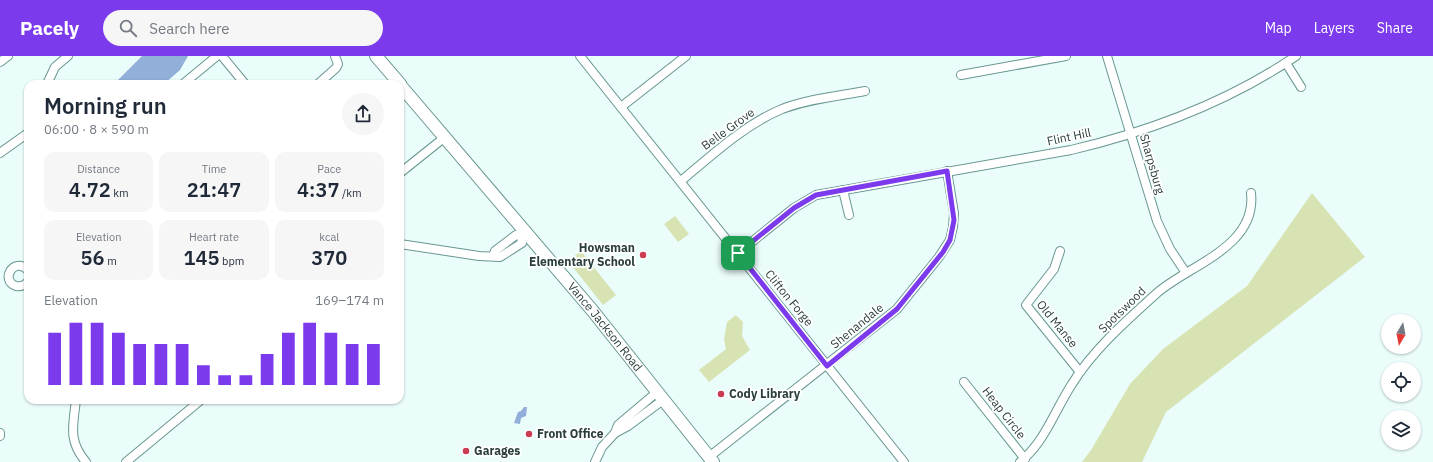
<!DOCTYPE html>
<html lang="en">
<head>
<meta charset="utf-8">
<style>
	:root { --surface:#fff; --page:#f6f6f7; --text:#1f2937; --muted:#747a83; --accent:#7c3aed }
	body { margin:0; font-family:"IBM Plex Sans",sans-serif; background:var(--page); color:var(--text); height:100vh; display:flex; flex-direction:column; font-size:15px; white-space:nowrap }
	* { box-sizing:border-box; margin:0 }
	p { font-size:13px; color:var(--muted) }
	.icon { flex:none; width:22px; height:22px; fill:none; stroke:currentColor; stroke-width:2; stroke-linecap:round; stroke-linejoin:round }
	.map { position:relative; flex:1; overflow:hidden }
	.side { position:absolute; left:24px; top:24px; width:380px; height:324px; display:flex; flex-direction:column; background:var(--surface); border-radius:12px; box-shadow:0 1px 3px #0004 }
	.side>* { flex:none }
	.needle { width:26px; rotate:190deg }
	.fabs { position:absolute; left:1381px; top:258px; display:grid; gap:8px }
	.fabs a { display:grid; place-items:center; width:40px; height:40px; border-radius:50%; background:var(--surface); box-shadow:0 1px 3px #0004; font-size:20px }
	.pin { position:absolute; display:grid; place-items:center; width:34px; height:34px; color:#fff; margin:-17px; border-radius:8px; box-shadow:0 2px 6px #0006 }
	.round { display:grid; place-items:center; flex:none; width:42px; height:42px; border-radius:21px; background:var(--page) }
	.head { display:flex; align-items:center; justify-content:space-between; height:68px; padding:0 20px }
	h1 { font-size:22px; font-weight:600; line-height:30px }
	.metrics { display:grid; grid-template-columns:repeat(3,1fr); gap:6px; height:68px; padding:4px 20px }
	.metrics div { display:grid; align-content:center; border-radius:10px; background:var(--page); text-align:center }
	.metrics b { font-size:20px; font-weight:600 }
	.metrics small { font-size:11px; font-weight:400 }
	.metrics p { font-size:11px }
	.chart { height:112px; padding:8px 20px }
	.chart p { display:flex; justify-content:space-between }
	.chart svg { width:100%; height:72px; margin-top:4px; stroke:var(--accent); stroke-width:6 }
	header { display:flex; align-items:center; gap:24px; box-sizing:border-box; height:56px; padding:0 20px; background:var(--accent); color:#fff }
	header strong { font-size:19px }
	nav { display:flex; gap:22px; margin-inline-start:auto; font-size:14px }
	.search { width:280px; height:36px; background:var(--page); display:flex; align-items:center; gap:10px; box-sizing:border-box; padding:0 14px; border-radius:22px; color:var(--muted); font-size:15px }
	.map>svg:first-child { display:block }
</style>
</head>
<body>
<header>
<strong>Pacely</strong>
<div class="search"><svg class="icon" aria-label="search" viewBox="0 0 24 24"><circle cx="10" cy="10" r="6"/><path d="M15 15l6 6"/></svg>Search here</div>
<nav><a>Map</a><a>Layers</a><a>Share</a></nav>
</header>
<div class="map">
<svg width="1433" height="406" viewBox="0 0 1433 406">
	<rect width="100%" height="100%" fill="#eafdfb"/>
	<g fill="#d8e3b4">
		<polygon points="1312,137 1365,201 1166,356 1142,406 1082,406 1091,394 1130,328 1163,293 1247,230"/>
		<polygon points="675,160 689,178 678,186 664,168"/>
		<polygon points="581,195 616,239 603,249 568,205"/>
		<polygon points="736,259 743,266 742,280 750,294 709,326 699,314 726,293 724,283 727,266"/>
	</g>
	<g fill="#91afd9">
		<polygon points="142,0 188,0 180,14 164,28 114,28"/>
		<polygon points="524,351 527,351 526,360 521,362 520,368 514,367 518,356 521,355"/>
	</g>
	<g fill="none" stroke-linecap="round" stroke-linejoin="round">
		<defs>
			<g id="minor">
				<polyline points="222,0 245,28"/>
				<polyline points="580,0 904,406"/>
				<polyline points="1107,0 1157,165 1170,193 1186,217"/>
				<polyline points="0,6 8,0"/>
				<polyline points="1286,7 1301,31"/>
				<polyline points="961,19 1066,0"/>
				<polyline points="47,28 55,11 68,0"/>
				<polyline points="183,28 217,0"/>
				<polyline points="318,28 336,12 338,8 335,0"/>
				<polyline points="621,51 686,0"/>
				<polyline points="0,97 28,77"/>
				<polyline points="400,117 445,81"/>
				<path d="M681 125C712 99 744 69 782 53 808 43 838 40 865 35"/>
				<polyline points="843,134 849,159"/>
				<polyline points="400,188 479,200 500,201 522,187 521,181"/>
				<polyline points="1060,195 1054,213 1026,249 1080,316"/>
				<path d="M738 197 794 152 816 139 1071 94C1151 75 1228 46 1296 0"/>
				<polyline points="493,200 495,195 516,179"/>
				<path d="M28 214C13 200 0 225 16 230 21 231 25 229 28 226"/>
				<polyline points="964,326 1025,403"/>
				<path d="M76 344C73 370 68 385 86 406"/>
				<polyline points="0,377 0,380"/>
				<polyline points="615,377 628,370 663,344"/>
				<polyline points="709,401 897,253 939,201 950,184 953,171 954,157 947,115"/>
				<polyline points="126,406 201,344"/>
				<polyline points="595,406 602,391 615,377 618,369 657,336"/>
				<path d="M1020 406C1045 386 1055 354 1072 328 1093 294 1127 264 1157 237 1189 209 1257 191 1251 137"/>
			</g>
			<g id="secondary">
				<polyline points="376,0 400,28"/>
				<path id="s1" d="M400 29 592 254 713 406"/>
			</g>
		</defs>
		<use href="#minor" stroke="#699792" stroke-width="10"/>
		<use href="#secondary" stroke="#699792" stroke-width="14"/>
		<use href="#minor" stroke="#fff" stroke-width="8"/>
		<use href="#secondary" stroke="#fff" stroke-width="12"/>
	</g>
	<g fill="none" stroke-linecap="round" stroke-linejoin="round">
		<defs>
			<polygon id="route" points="947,115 954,164 950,184 943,196 897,253 827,310 738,197 794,152 816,139"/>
		</defs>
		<use href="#route" stroke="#fff" stroke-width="8"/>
		<use href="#route" stroke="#7c3aed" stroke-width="5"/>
	</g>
	<g fill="#cc3c52" stroke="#fff" stroke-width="1.5">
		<circle cx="643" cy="199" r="4"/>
		<circle cx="721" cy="338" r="4"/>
		<circle cx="529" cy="378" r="4"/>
		<circle cx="466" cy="395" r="4"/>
	</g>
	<g text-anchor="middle" stroke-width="3.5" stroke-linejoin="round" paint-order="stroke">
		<g font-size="12" fill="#2a3e3c" stroke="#fff">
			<text transform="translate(728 73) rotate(-36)" y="4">Belle Grove</text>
			<text transform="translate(1069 81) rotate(-12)" y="4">Flint Hill</text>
			<text transform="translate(1152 108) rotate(74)" y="4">Sharpsburg</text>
			<text transform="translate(789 242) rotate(51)" y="4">Clifton Forge</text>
			<text transform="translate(1122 254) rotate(-44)" y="4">Spotswood</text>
			<text transform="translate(1057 268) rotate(51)" y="4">Old Manse</text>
			<text transform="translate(857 270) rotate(-39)" y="4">Shenandale</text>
			<text dy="4" stroke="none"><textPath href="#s1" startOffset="317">Vance Jackson Road</textPath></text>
			<text transform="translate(1004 357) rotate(52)" y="4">Heap Circle</text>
		</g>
		<g font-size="12" font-weight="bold" fill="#2a3e3c" stroke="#fff" text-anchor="start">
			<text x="635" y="196" text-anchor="end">Howsman<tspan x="635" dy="14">Elementary School</tspan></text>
			<text x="729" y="342">Cody Library</text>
			<text x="537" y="382">Front Office</text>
			<text x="474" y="399">Garages</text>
		</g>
	</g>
</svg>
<div class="fabs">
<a><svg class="needle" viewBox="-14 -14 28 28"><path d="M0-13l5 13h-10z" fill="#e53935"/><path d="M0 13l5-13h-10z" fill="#747a83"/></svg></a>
<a><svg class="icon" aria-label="locate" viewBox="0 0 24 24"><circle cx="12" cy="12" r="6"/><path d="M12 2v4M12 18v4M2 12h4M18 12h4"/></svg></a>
<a><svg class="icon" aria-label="layers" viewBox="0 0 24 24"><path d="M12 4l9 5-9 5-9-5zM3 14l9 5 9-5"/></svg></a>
</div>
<div class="pin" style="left:738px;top:197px;background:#1e9e55"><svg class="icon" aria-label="arrive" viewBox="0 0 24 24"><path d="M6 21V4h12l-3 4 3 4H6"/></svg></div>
<section class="side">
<div class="head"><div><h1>Morning run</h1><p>06:00 · 8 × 590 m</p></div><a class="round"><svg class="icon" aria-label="share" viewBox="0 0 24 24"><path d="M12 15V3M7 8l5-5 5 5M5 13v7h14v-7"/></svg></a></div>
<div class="metrics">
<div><p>Distance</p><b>4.72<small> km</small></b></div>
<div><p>Time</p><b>21:47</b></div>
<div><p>Pace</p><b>4:37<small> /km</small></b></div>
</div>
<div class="metrics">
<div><p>Elevation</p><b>56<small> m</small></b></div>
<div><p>Heart rate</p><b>145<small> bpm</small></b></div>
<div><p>kcal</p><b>370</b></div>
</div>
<div class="chart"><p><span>Elevation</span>169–174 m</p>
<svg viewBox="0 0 160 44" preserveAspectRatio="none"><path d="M5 44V12M15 44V6M25 44V6M35 44V12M45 44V19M55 44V19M65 44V19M75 44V32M85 44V38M95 44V38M105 44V25M115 44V12M125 44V6M135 44V12M145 44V19M155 44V19"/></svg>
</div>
</section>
</div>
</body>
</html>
